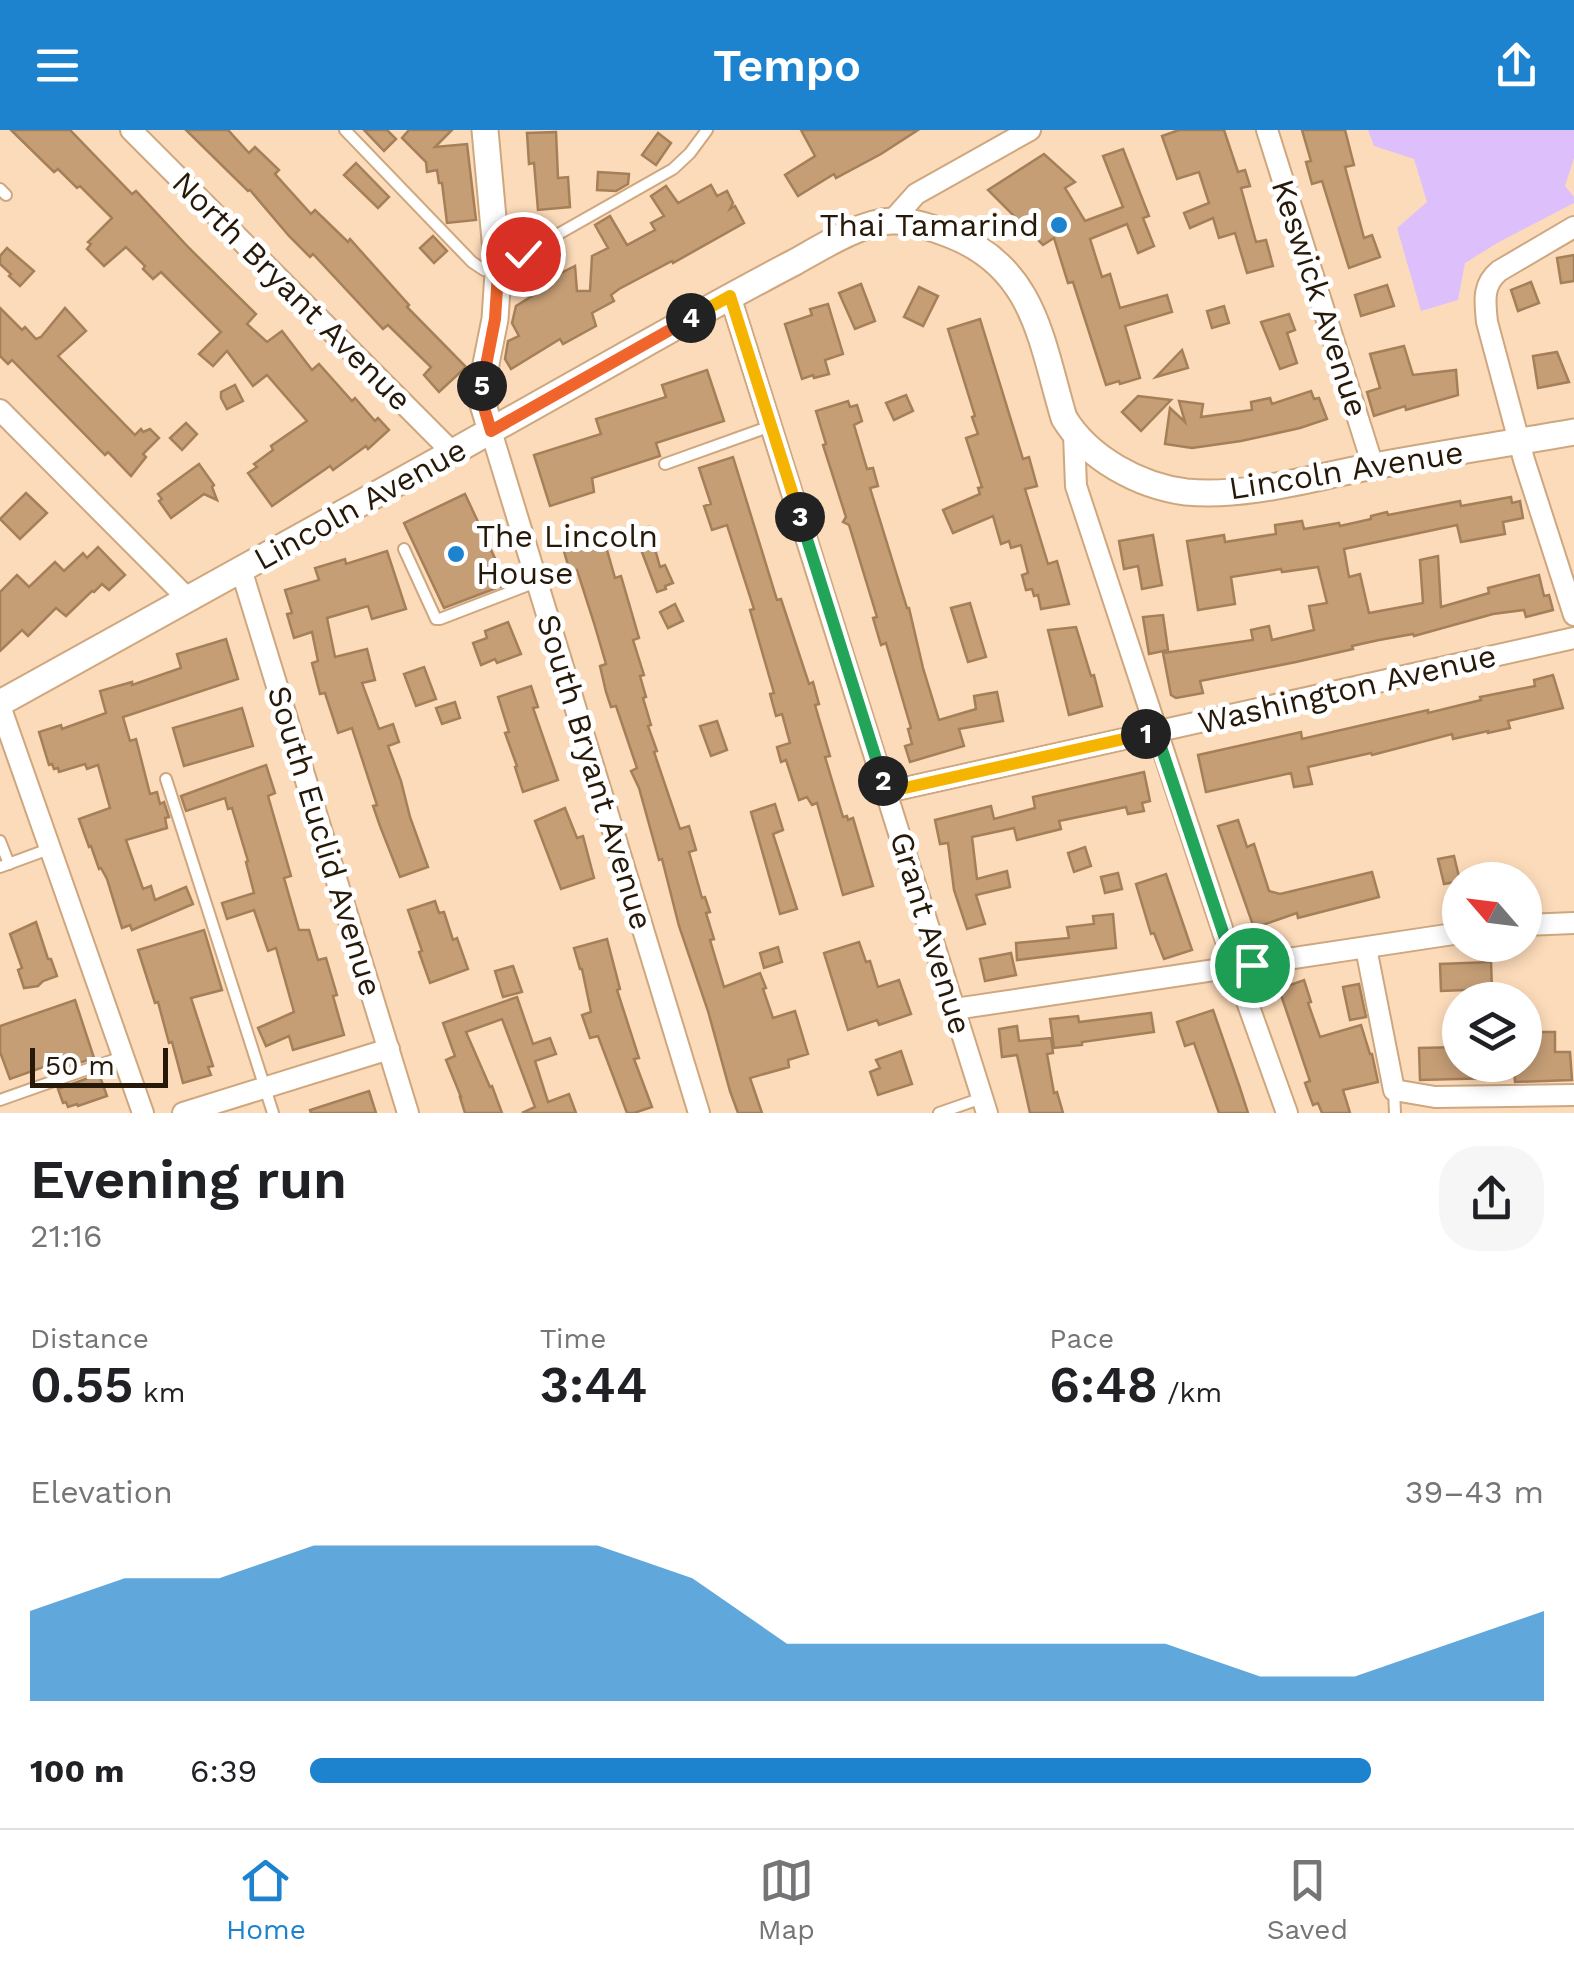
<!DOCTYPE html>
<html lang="en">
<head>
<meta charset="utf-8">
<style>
	:root { --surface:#fff; --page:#f6f6f6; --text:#202124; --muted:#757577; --line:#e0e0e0; --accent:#1e83ce }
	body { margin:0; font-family:"Work Sans",sans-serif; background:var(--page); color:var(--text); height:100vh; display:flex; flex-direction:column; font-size:38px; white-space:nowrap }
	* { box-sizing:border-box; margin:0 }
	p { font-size:32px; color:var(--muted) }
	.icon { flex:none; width:55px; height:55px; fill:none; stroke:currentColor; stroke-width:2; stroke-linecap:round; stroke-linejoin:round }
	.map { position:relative; height:983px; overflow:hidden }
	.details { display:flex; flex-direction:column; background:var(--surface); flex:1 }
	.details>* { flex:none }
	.needle { width:65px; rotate:298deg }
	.tools { position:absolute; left:1442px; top:732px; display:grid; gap:20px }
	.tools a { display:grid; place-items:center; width:100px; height:100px; border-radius:50%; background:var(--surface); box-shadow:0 5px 15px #0003; font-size:50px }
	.scale { position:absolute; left:30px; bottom:25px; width:138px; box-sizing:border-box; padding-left:10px; border:5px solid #271909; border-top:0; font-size:28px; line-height:35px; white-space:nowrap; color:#271909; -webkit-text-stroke:8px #fff; paint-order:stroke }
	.pin { position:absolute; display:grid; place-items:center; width:85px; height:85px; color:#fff; margin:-42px; border:5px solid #fff; border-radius:50%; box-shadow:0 2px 10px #0007 }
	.km { position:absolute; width:50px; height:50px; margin:-25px; border-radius:50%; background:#222; color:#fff; font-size:28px; line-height:50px; text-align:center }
	.round { display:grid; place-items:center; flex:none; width:105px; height:105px; border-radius:40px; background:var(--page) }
	.head { display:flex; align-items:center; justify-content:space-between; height:170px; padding:0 30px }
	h1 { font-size:55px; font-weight:600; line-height:75px }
	.metrics { display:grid; grid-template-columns:repeat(3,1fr); gap:15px; height:170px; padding:10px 30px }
	.metrics div { display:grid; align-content:center }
	.metrics b { font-size:50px; font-weight:600 }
	.metrics small { font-size:28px; font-weight:400 }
	.metrics p { font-size:28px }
	.chart { height:280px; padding:20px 30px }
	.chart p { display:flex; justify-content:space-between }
	.chart svg { width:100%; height:180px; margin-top:10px; fill:var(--accent); opacity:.7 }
	ul { padding:0 30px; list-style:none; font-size:32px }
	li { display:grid; grid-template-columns:160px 120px 1fr; align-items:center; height:75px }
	li i { height:25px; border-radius:12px; background:var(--accent) }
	header { display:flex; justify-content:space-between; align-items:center; height:130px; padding:0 30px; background:var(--accent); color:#fff; font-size:45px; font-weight:600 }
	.menu { display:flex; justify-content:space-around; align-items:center; height:140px; border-top:2px solid var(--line); background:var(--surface); font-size:28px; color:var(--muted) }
	.menu a { display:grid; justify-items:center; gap:5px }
	.menu .selected { color:var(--accent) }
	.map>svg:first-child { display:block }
</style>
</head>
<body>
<header><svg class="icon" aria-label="menu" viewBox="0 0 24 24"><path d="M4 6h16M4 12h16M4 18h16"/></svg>Tempo<svg class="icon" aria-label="share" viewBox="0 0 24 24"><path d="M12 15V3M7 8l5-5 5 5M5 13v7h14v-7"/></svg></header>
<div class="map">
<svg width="1574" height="983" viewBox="0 0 1574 983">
	<rect width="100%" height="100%" fill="#fcdbba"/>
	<polygon fill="#ddc0fb" points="1368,0 1574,0 1574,28 1565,56 1574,67 1574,73 1499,112 1465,133 1458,170 1421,181 1397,98 1427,72 1414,29 1374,16"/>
	<g fill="#c59e76" stroke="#a57f58" stroke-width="2.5">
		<polygon points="11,0 70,0 132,64 136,61 189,118 256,184 247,194 267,212 282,201 312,240 319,234 352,271 355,268 375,291 378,288 389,300 368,319 366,316 333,340 330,336 272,376 248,343 257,337 254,334 273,320 271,316 307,291 267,245 253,256 227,221 213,236 199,224 221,202 161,142 153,149 143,139 145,136 126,117 104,136 87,119 91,114 88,112 112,88 80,56 77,58 58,39 54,42"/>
		<polygon points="186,0 228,0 249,23 255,17 279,40 275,44 311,84 315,80 348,112 350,109 409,175 407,177 466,237 439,262 424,245 431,237 388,195 383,199 313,124 310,127 289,106 250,60 248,61"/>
		<polygon points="364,0 387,0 396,9 384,21"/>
		<polygon points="409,0 452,0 435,17 467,14 476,90 447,93 442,53 439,53 437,40 427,42 426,32 402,8"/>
		<polygon points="801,0 918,0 881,24 836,48 834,44 798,66 785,45 815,26"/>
		<polygon points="1179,0 1224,0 1238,42 1245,40 1250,56 1241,58 1256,112 1266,110 1273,136 1247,143 1235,103 1219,108 1213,88 1190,98 1184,83 1209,73 1199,42 1177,49 1162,6"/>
		<polygon points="1302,0 1345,0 1354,35 1345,37 1364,108 1372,105 1380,127 1349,138 1322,51 1312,54 1306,32 1311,31"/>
		<polygon points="556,2 558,48 568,47 570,77 538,80 534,33 529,34 527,3"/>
		<polygon points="658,3 671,13 656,35 642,25"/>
		<polygon points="1123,19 1149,86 1143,88 1154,116 1138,123 1127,94 1090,109 1102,147 1110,144 1120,178 1167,165 1172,182 1125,196 1140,248 1120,254 1119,251 1106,255 1073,152 1068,153 1054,108 1043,115 988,60 1044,24 1075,52 1065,58 1085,91 1123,77 1103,26"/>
		<polygon points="356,33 389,67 378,78 344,45"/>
		<polygon points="598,42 629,44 628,54 616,61 597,60"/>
		<polygon points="711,55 717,66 727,61 733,73 730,79 735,76 744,93 673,133 672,131 619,159 611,165 614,171 592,183 596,196 563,214 560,209 511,239 505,229 508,211 519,206 512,193 516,176 540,161 523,135 549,120 563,142 575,136 577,161 590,161 592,126 608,118 595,95 610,86 627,115 655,100 651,93 664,86 651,66 666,56 678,73"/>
		<polygon points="433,106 447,121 434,133 420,118"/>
		<polygon points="7,118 34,141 20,156 9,146 11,144 0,134 0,126"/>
		<polygon points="1574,125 1574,151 1561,153 1557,128"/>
		<polygon points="1531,152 1539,173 1518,181 1511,160"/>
		<polygon points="861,154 875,191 855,199 839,163"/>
		<polygon points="1387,155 1394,176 1361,186 1355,165"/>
		<polygon points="919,157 938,166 923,196 904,187"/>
		<polygon points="828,174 843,224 825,230 829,244 814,248 813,245 802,249 785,194 812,185 810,179"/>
		<polygon points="1224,176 1229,193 1212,198 1207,181"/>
		<polygon points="0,178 22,200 25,197 36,209 41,207 65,178 86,201 58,226 135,305 141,299 143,302 150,299 159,308 143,324 146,327 131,346 108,322 105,325 12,230 8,234 0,226"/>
		<polygon points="1289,184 1295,200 1287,203 1297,233 1280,239 1261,192"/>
		<polygon points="980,189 1023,329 1029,327 1037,356 1025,359 1048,434 1057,431 1069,474 1041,479 1038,465 1034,466 1032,459 1026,460 1022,445 1028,443 1021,415 1011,418 1009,411 1001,414 993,386 953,403 943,380 980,364 978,358 982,357 966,308 978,304 972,287 975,286 948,199"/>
		<polygon points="1404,216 1413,245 1456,240 1458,265 1406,280 1405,276 1374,286 1367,262 1380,258 1370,224"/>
		<polygon points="1182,220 1188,238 1156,247"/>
		<polygon points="1557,222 1569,252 1538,258 1533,226"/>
		<polygon points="707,240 724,291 656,313 660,326 592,348 594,362 550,376 534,325 601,304 596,289 666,267 662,255"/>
		<polygon points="235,255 243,271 227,279 221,268 221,262"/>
		<polygon points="1311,261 1314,269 1319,268 1327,289 1300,298 1241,311 1192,318 1165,314 1170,278 1185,292 1179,271 1203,274 1201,287 1252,280 1251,272 1270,268 1272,274"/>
		<polygon points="906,265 913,281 894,290 886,273"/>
		<polygon points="1138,266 1171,270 1141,301 1122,282"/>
		<polygon points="848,271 850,277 857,275 862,291 854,295 867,339 873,338 878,356 870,358 907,478 909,478 923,538 939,590 976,579 974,566 997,562 1003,591 959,599 964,616 910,632 905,616 912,614 908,599 911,598 886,513 881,515 873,488 877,487 849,395 843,392 846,387 823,315 826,314 816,281"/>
		<polygon points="186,293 197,304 182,320 170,308"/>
		<polygon points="733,327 777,470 781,469 809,554 813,552 819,574 815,575 830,626 825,627 843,687 847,686 848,690 853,688 873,756 843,765 817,673 812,675 807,667 799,670 786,630 781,632 777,617 790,613 782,584 776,586 770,564 774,563 750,480 754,479 727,395 712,400 704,376 711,374 699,338"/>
		<polygon points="199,334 214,355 212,357 217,370 204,364 171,388 159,371 162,369 158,364"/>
		<polygon points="26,363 47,383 20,409 0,389"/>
		<polygon points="465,364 507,454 444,478 404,393"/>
		<polygon points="1511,367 1512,373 1520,371 1523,388 1503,392 1505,404 1461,412 1457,395 1344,419 1349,447 1360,444 1369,483 1423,473 1420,430 1438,426 1441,477 1489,463 1488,458 1539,445 1544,466 1549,465 1553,480 1526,487 1524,480 1493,484 1414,506 1413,504 1379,510 1352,516 1353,519 1296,532 1200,551 1203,563 1176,568 1171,565 1163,523 1253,510 1251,500 1269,496 1272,510 1314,500 1309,476 1327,473 1318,437 1282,442 1281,439 1231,447 1235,474 1198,480 1187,411 1224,405 1225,412 1276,404 1275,395 1302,391 1304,399 1339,393 1340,396 1371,389 1371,386 1387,382 1388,385 1460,371 1461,376"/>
		<polygon points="649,397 660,437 665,435 673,453 665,456 666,459 657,462 634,401"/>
		<polygon points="601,399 615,448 621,446 639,508 633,510 644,545 640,546 646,567 643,568 651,595 648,596 657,621 654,622 680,699 689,696 696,720 689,722 702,768 705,767 710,782 706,783 714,809 710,810 724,857 760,843 766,858 763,859 773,888 795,881 808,924 788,930 789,937 750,948 762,983 738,983 730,961 708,881 679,796 662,729 659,730 639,658 631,641 637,638 616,576 611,577 606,562 600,536 606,534 594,493 577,440 570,442 561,411"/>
		<polygon points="1153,405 1162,455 1142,459 1138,436 1124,439 1119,411"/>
		<polygon points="98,417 125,445 109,460 102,454 94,462 92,461 66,486 56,478 28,506 22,500 0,521 0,462 17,445 29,457 55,432 64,441 83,423 87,428"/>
		<polygon points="387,421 406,479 372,489 368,476 327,488 335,527 367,519 375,550 362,553 379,599 393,594 399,612 388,616 401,651 410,687 428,737 400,747 380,696 373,676 377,675 352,598 338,603 325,563 320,564 312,533 318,531 312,502 294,508 287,484 292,483 285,460 319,450 315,438 345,429 346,434"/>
		<polygon points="970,473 986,527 968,532 951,478"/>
		<polygon points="675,474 683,491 668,498 660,482"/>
		<polygon points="1163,485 1168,520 1149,524 1143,487"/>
		<polygon points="508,492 521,524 497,533 495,529 481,535 473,513 487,508 485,501"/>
		<polygon points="1076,497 1091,546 1094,545 1102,576 1069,585 1048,500"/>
		<polygon points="226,509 238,549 123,587 130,611 136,609 150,664 157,662 160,674 164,672 169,687 165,688 167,698 126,710 143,759 151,756 155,770 186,757 193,774 132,800 130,795 122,798 107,749 101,738 99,739 91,716 89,717 79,689 110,678 98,635 87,639 85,634 59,642 58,638 54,639 52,634 49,635 39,602 61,595 62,599 106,583 100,561 132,552 132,555 181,538 177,524"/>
		<polygon points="424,537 436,569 416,576 404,544"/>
		<polygon points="1553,545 1563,578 1508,591 1510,598 1488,603 1488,601 1453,609 1452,604 1372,625 1371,623 1308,637 1312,654 1294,657 1291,643 1206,662 1198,625 1301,602 1302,609 1428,580 1428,583 1481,570 1480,567 1535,556 1534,550"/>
		<polygon points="531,556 538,577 533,578 558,650 523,662 515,637 517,636 505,603 509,602 498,567"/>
		<polygon points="455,572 460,588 442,594 436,578"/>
		<polygon points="242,578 253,616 184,636 173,598"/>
		<polygon points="717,591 727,620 711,626 700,596"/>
		<polygon points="266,635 275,663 268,666 291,746 284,748 299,800 309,800 318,830 326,828 337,865 333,866 344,905 293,920 289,906 266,916 258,898 294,882 276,818 268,821 254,780 227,789 222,773 254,763 246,732 248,731 232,678 228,679 225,668 186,681 181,666"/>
		<polygon points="1144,642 1150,671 1142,673 1144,681 1128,684 1126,677 1059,691 1061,699 1017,710 1014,698 972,707 977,749 1007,741 1010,757 976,765 985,794 967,799 954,760 948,713 940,714 935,690 991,676 994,689 1035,678 1033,667"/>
		<polygon points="775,674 783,700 773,704 797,779 780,784 751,682"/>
		<polygon points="565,678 577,708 583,706 594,748 561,759 535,691"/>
		<polygon points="1238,690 1247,717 1254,714 1269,761 1280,764 1372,742 1379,767 1298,788 1297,783 1254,798 1218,696"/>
		<polygon points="1085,717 1091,736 1074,742 1068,723"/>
		<polygon points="1454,726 1460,751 1444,754 1438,729"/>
		<polygon points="1118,743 1122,759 1105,763 1101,747"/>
		<polygon points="1166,744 1192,820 1164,829 1154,803 1151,804 1136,754"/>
		<polygon points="435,771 439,783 444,782 453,810 457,808 468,839 430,853 419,822 422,821 408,780"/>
		<polygon points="1113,784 1116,818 1017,830 1016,813 1069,808 1067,797 1094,794 1093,786"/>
		<polygon points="36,792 48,829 51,829 57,846 43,851 38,856 24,858 18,840 22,838 10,804"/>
		<polygon points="204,800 222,860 191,868 213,936 208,937 211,945 183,953 172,912 169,913 158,872 155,873 138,820"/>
		<polygon points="607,809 620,859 617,860 639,928 634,929 652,977 634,983 627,983 598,906 590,908 582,885 591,882 582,839 580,839 574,818"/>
		<polygon points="859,812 866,832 870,831 878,857 899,850 911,884 879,895 877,890 848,900 824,823"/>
		<polygon points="778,817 782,832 764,838 760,823"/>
		<polygon points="1011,823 1016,845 985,851 980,829"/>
		<polygon points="1491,832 1492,859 1441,861 1440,834"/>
		<polygon points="513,836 522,862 503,867 495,841"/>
		<polygon points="1304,850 1311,872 1308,873 1320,907 1361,895 1370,924 1372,924 1378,952 1343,960 1350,983 1322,983 1318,973 1313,975 1305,953 1310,951 1279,859"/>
		<polygon points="1359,854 1366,887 1350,890 1343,857"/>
		<polygon points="517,867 533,914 550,908 556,924 535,931 548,972 569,964 576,983 522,983 535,977 502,889 466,902 490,957 492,956 502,983 465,983 460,967 461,967 446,930 455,926 443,893"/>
		<polygon points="75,870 94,928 52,942 49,935 10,949 0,922 0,896"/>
		<polygon points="1213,880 1240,958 1248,983 1219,983 1194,913 1185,916 1177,892"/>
		<polygon points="1151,883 1154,902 1082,912 1082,915 1054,918 1050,889 1078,886 1079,892"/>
		<polygon points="1017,896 1019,911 1051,908 1053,923 1047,924 1054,963 1057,962 1063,983 1030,983 1017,925 1002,927 999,899"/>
		<polygon points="1534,902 1555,902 1555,922 1570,922 1572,950 1515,952 1514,935 1525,935 1525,923 1534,923"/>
		<polygon points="1460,917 1460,935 1496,935 1496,948 1420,950 1419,918"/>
		<polygon points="901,921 912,954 878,965 870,942 880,938 876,930"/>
		<polygon points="99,944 107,966 78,976 77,974 68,977 66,972 63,973 58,959"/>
		<polygon points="369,961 376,983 311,983 310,980"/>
	</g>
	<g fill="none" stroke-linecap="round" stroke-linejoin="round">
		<defs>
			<g id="service">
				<polyline points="345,0 472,132 484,140 498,143 523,124 673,39 690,23 707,0"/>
				<polyline points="0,59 6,65"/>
				<polyline points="665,334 771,296"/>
				<polyline points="404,419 436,489 440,489 536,452"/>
				<polyline points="166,649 273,983"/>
				<polyline points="0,711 9,734"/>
				<polyline points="0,737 49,719"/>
				<polyline points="1394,961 1395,983"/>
				<polyline points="0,970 122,927"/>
				<polyline points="939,983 982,968"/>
			</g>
			<g id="minor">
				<polyline points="131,0 453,323"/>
				<polyline points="1267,0 1373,336"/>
				<polyline points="892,91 916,64 1030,0"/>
				<path d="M1574 97 1499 141C1482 155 1485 172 1487 192L1524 330 1574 485"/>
				<polyline points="730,166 987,983"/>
				<polyline points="0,280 189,470"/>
				<polyline points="491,301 699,983"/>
				<polyline points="1074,304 1076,356 1235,838 1287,983"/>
				<polyline points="241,439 408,983"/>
				<polyline points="0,576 143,983"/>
				<polyline points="887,662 1574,508"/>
				<polyline points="1525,795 1574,793"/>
				<polyline points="1366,818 1394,960 1435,967 1574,965"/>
				<polyline points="955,879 1460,803"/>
				<polyline points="183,983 389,919"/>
			</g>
			<g id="tertiary">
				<polyline points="485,0 498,143 495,189 482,254 482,271 491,301"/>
				<path d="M0 573C210 458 420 341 629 223 684 192 739 161 795 132 822 117 861 92 892 91 911 90 933 98 951 105 1035 138 1041 211 1064 288 1088 328 1139 356 1186 362 1246 368 1310 348 1369 337 1437 324 1506 314 1574 302"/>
			</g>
		</defs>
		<use href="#service" stroke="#cea77e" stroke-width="14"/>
		<use href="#minor" stroke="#cea77e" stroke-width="24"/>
		<use href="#tertiary" stroke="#cea77e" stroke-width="29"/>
		<use href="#service" stroke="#fff" stroke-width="10"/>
		<use href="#minor" stroke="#fff" stroke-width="20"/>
		<use href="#tertiary" stroke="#fff" stroke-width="25"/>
	</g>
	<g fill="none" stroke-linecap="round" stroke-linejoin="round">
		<defs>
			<polyline id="split-1" points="1146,604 1156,602 1235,838 1252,835"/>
			<polyline id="split-2" points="883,651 887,662 1146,604"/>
			<polyline id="split-3" points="800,387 883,651"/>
			<polyline id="split-4" points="691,188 730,166 800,387"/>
			<polyline id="split-5" points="482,256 482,271 491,301 691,188"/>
			<polyline id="split-6" points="482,256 495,189 498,143 523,124"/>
		</defs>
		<use href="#split-1" stroke="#fff" stroke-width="20"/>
		<use href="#split-2" stroke="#fff" stroke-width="20"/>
		<use href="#split-3" stroke="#fff" stroke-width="20"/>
		<use href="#split-4" stroke="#fff" stroke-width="20"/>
		<use href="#split-5" stroke="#fff" stroke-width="20"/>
		<use href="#split-6" stroke="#fff" stroke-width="20"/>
		<use href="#split-1" stroke="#22a559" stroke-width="12"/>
		<use href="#split-2" stroke="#f5b400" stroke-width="12"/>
		<use href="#split-3" stroke="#22a559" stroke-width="12"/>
		<use href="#split-4" stroke="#f5b400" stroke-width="12"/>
		<use href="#split-5" stroke="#f0652b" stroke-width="12"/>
		<use href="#split-6" stroke="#f0652b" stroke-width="12"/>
	</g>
	<g fill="#1e83ce" stroke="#fff" stroke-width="4">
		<circle cx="1059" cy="95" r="10"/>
		<circle cx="456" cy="424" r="10"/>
	</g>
	<g text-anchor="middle" stroke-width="10" stroke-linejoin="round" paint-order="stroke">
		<g font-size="32" fill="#271909" stroke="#fff" text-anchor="end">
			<text x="1039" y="106">Thai Tamarind</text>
			<text x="476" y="417" text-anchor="start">The Lincoln<tspan x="476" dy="37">House</tspan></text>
		</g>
		<g font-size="32" fill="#271909" stroke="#fff">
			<text transform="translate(292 161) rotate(45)" y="11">North Bryant Avenue</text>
			<text transform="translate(1320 168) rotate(72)" y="11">Keswick Avenue</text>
			<text transform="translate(1346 340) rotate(-9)" y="11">Lincoln Avenue</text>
			<text transform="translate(360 374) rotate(-29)" y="11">Lincoln Avenue</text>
			<text transform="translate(1347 559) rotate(-13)" y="11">Washington Avenue</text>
			<text transform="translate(595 642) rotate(73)" y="11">South Bryant Avenue</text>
			<text transform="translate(325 711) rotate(73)" y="11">South Euclid Avenue</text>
			<text transform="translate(931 803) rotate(73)" y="11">Grant Avenue</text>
		</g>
	</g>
</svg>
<div class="tools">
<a><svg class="needle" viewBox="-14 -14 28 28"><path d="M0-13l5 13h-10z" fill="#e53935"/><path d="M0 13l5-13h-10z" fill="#757577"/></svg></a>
<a><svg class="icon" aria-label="layers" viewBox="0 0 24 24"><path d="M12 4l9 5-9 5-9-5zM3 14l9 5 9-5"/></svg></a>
</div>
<div class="scale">50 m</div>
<div class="pin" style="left:1252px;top:835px;background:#1e9e55"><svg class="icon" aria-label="arrive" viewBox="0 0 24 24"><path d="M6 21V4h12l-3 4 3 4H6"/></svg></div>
<div class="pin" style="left:523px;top:124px;background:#d93025"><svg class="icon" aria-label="check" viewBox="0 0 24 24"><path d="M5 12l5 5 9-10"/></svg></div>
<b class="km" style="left:1146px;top:604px">1</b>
<b class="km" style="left:883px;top:651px">2</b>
<b class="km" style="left:800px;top:387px">3</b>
<b class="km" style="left:691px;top:188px">4</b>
<b class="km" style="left:482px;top:256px">5</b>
</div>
<section class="details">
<div class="head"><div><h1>Evening run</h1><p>21:16</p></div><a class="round"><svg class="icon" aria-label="share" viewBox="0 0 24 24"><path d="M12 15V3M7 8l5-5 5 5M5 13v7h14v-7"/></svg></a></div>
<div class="metrics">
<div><p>Distance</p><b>0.55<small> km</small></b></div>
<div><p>Time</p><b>3:44</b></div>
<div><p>Pace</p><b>6:48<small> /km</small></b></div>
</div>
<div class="chart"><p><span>Elevation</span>39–43 m</p>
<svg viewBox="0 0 160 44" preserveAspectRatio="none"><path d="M0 44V22L10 14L20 14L30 6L40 6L50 6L60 6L70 14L80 30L90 30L100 30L110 30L120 30L130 38L140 38L150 30L160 22V44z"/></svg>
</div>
<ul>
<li><b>100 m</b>6:39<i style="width:86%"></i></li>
</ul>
</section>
<nav class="menu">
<a class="selected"><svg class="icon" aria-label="home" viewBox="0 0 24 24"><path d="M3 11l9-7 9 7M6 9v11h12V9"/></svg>Home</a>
<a><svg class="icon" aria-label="map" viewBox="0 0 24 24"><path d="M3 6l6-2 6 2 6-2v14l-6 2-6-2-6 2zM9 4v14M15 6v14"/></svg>Map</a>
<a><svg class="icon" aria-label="saved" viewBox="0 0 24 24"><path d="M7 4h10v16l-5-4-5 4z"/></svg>Saved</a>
</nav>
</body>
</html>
